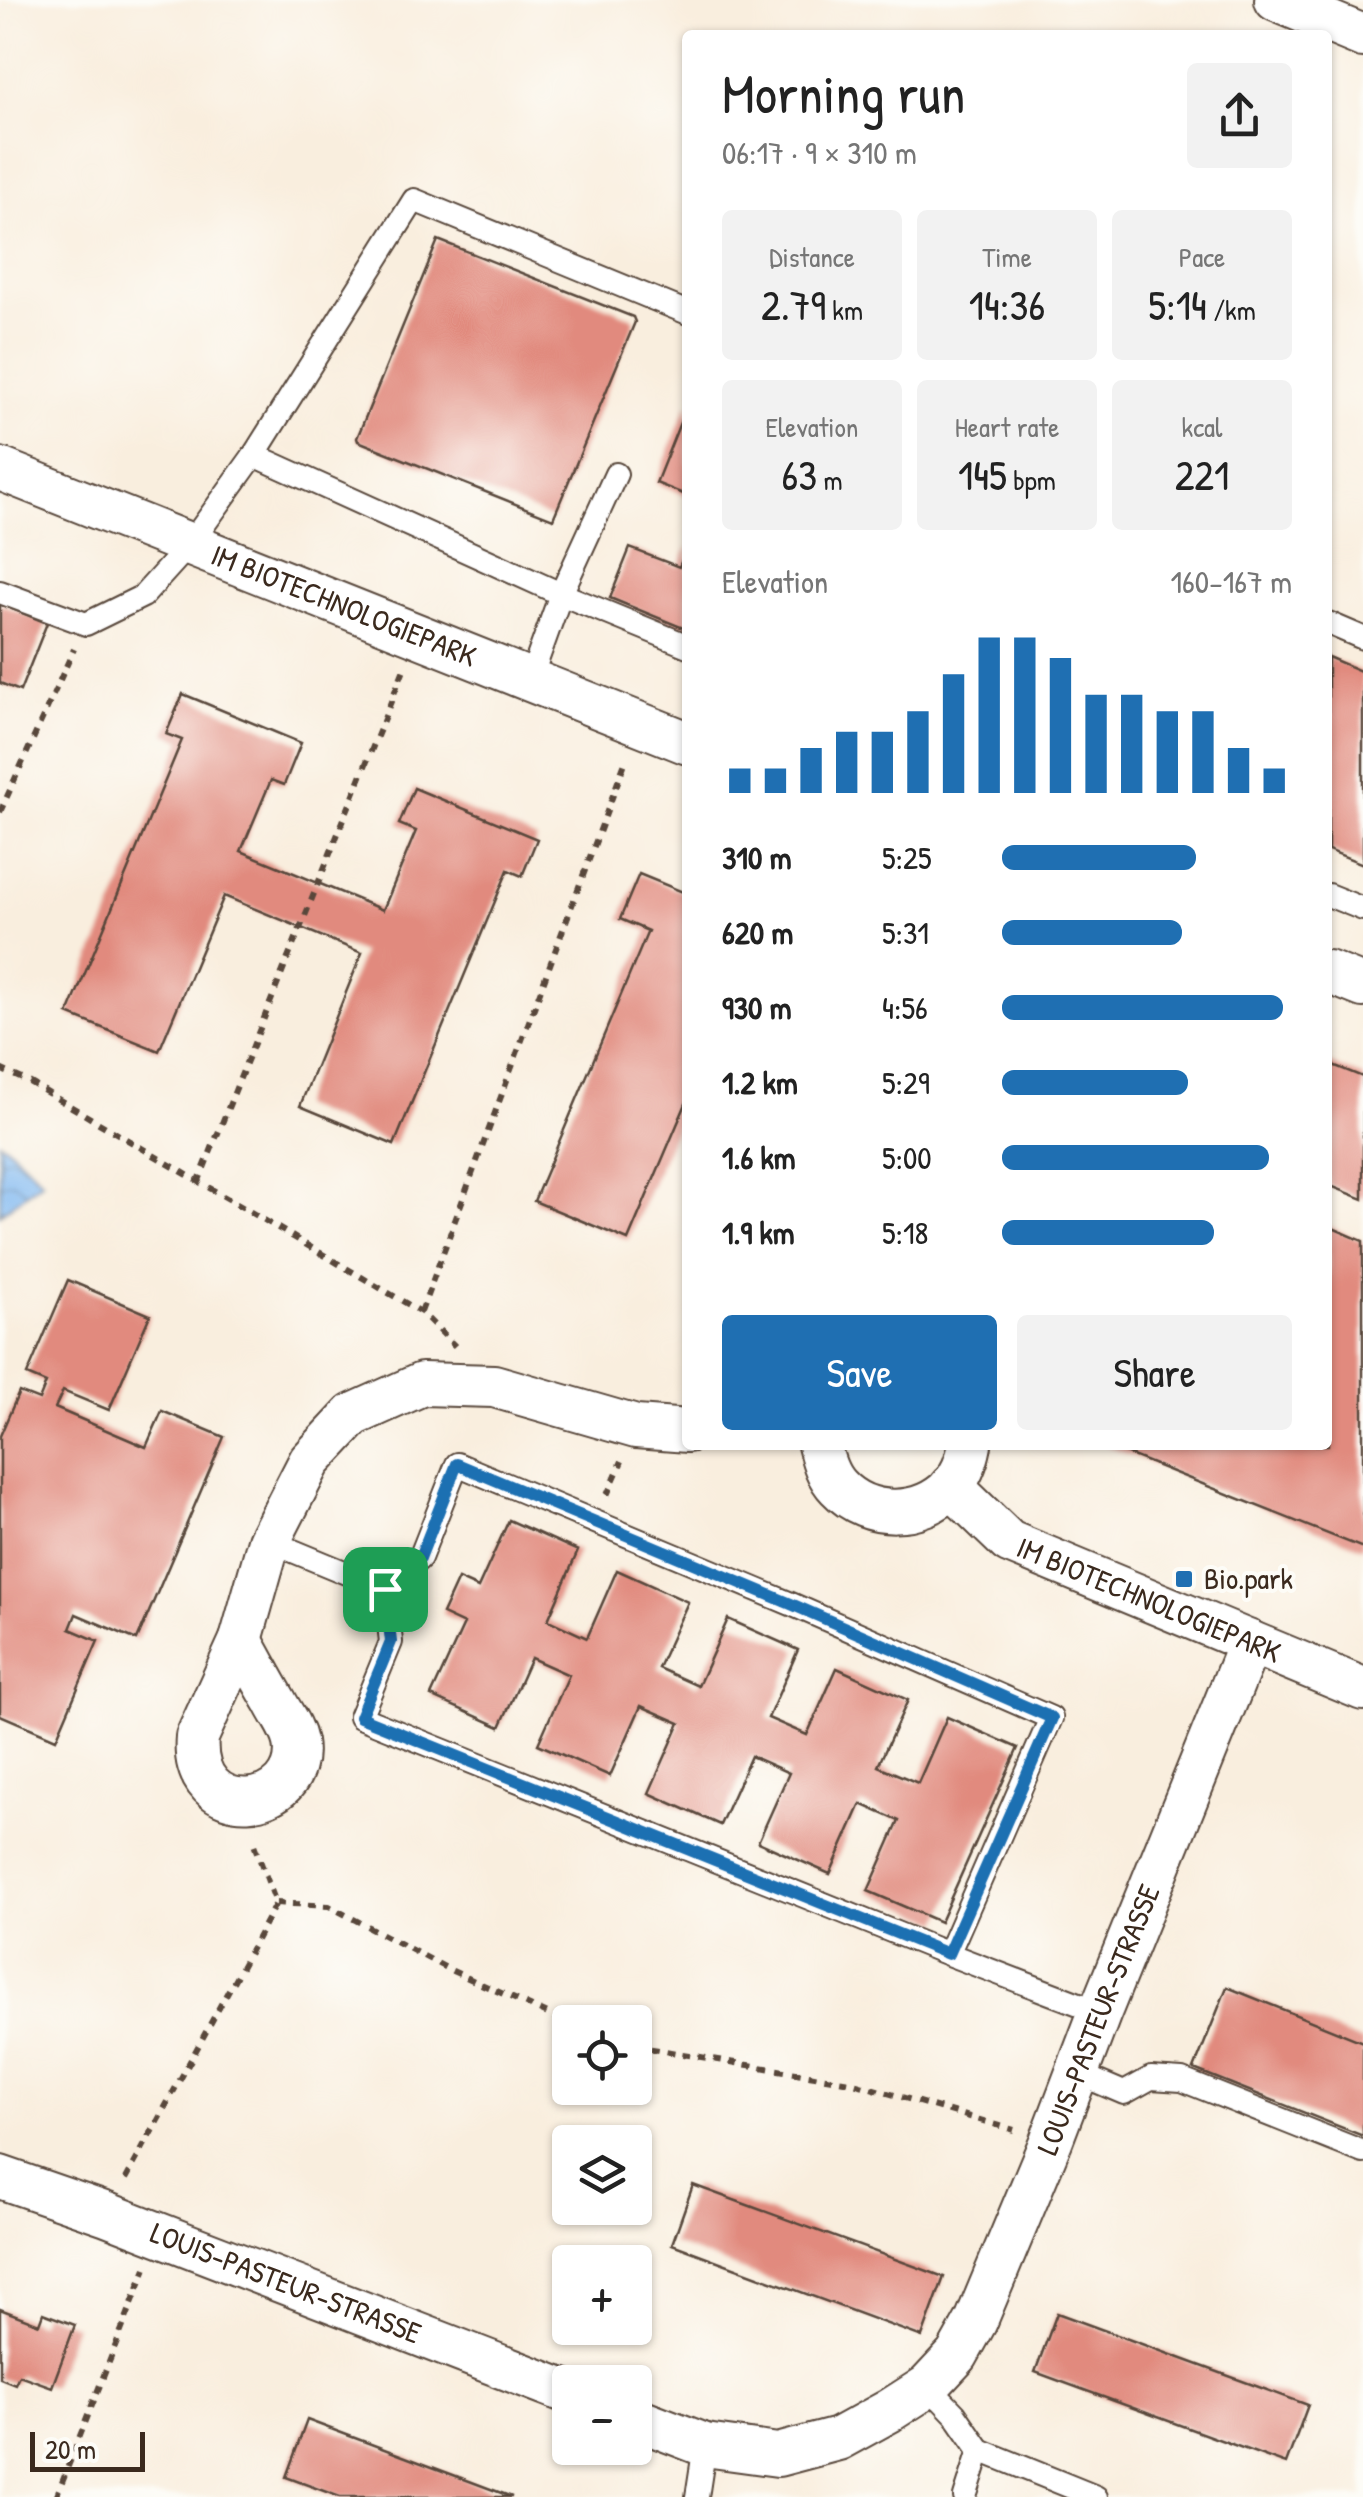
<!DOCTYPE html>
<html lang="en">
<head>
<meta charset="utf-8">
<style>
	:root { --surface:#fff; --page:#f2f2f2; --text:#222; --muted:#767676; --accent:#1f6fb2 }
	body { margin:0; font-family:"Patrick Hand",sans-serif; background:var(--page); color:var(--text); height:100vh; display:flex; flex-direction:column; font-size:38px; white-space:nowrap }
	* { box-sizing:border-box; margin:0 }
	p { font-size:32px; color:var(--muted) }
	.icon { flex:none; width:55px; height:55px; fill:none; stroke:currentColor; stroke-width:2; stroke-linecap:round; stroke-linejoin:round }
	.map { position:relative; flex:1; overflow:hidden }
	.sheet { position:absolute; left:682px; top:30px; width:650px; height:1420px; display:flex; flex-direction:column; background:var(--surface); border-radius:10px; box-shadow:0 2px 8px #0004 }
	.sheet>* { flex:none }
	.buttons { position:absolute; left:552px; top:2005px; display:grid; gap:20px }
	.buttons a { display:grid; place-items:center; width:100px; height:100px; border-radius:10px; background:var(--surface); box-shadow:0 2px 8px #0004; font-size:50px }
	.scale { position:absolute; left:30px; bottom:25px; width:115px; box-sizing:border-box; padding-left:10px; border:5px solid #3b2a1e; border-top:0; font-size:28px; line-height:35px; white-space:nowrap; color:#3b2a1e; -webkit-text-stroke:8px #fdfcf7; paint-order:stroke }
	.pin { position:absolute; display:grid; place-items:center; width:85px; height:85px; color:#fff; margin:-42px; border-radius:20px; box-shadow:0 5px 15px #0006 }
	.round { display:grid; place-items:center; flex:none; width:105px; height:105px; border-radius:10px; background:var(--page) }
	.overview { display:flex; align-items:center; justify-content:space-between; height:170px; padding:0 40px }
	h1 { font-size:55px; font-weight:600; line-height:75px }
	.metrics { display:grid; grid-template-columns:repeat(3,1fr); gap:15px; height:170px; padding:10px 40px }
	.metrics div { display:grid; align-content:center; border-radius:10px; background:var(--page); text-align:center }
	.metrics b { font-size:42px; font-weight:600 }
	.metrics small { font-size:28px; font-weight:400 }
	.metrics p { font-size:28px }
	.chart { height:280px; padding:20px 40px }
	.chart p { display:flex; justify-content:space-between }
	.chart svg { width:100%; height:180px; margin-top:10px; stroke:var(--accent); stroke-width:6 }
	.primary-button { display:flex; gap:20px; margin-top:auto; padding:20px 40px }
	.primary-button a { flex:1; height:115px; border-radius:10px; background:var(--accent); color:#fff; font-size:40px; font-weight:600; line-height:115px; text-align:center }
	.primary-button a+a { background:var(--page); color:var(--text) }
	ul { padding:0 40px; list-style:none; font-size:32px }
	li { display:grid; grid-template-columns:160px 120px 1fr; align-items:center; height:75px }
	li i { height:25px; border-radius:12px; background:var(--accent) }
	.map>svg:first-child { display:block }
</style>
</head>
<body>
<div class="map">
<svg width="1363" height="2497" viewBox="0 0 1363 2497">
	<defs>
		<pattern id="water-waves" width="16" height="10" patternUnits="userSpaceOnUse" patternTransform="scale(2.5)"><rect width="16" height="10" fill="#82b9f1"/><path d="M0 5q4-4 8 0t8 0" fill="none" stroke="#6c97c3"/></pattern>
	</defs>
	<rect width="100%" height="100%" fill="#fdfcf7"/>
	<filter id="ink" filterUnits="userSpaceOnUse"><feTurbulence type="fractalNoise" baseFrequency=".01" numOctaves="2"/><feDisplacementMap in="SourceGraphic" scale="20" xChannelSelector="R" yChannelSelector="G"/><feConvolveMatrix kernelMatrix="1 2 1 2 8 2 1 2 1" color-interpolation-filters="sRGB"/></filter>
	<filter id="wash" filterUnits="userSpaceOnUse"><feTurbulence type="fractalNoise" baseFrequency=".0048" numOctaves="4" result="noise"/><feDisplacementMap in="SourceGraphic" scale="40" xChannelSelector="R" yChannelSelector="G"/><feGaussianBlur stdDeviation="2.25" result="paint"/><feColorMatrix in="noise" values="0 0 0 0 0 0 0 0 0 0 0 0 0 0 0 0 0 1.4 0 .05"/><feComposite in="paint" operator="in"/></filter>
	<g filter="url(#wash)">
		<rect width="100%" height="100%" fill="#f9eede"/>
		<polygon fill="url(#water-waves)" stroke="#5e7288" stroke-width="2.5" points="0,1142 10,1149 42,1181 0,1214"/>
		<g id="blocks">
			<g fill="#e18a7e">
				<polygon points="438,240 633,317 635,322 553,519 358,441 357,438"/>
				<polygon points="687,405 688,405 688,496 656,483"/>
				<polygon points="688,546 688,630 610,598 630,548 679,567"/>
				<polygon points="0,604 47,623 20,691 0,683"/>
				<polygon points="1328,657 1363,672 1363,864 1328,850"/>
				<polygon points="183,694 301,743 284,785 271,780 241,851 383,910 416,831 399,824 414,788 537,839 522,876 508,870 394,1145 300,1106 362,953 224,896 159,1051 68,1014 182,740 166,734"/>
				<polygon points="639,874 688,894 688,1099 628,1240 534,1201 648,931 620,919"/>
				<polygon points="1328,1063 1363,1077 1363,1199 1328,1185"/>
				<polygon points="1328,1226 1363,1241 1363,1548 1105,1445 1328,1445"/>
				<polygon points="68,1280 150,1315 109,1410 63,1391 55,1408 146,1447 162,1411 224,1437 137,1640 76,1614 70,1629 98,1641 56,1739 0,1715 0,1436 19,1392 39,1400 46,1383 27,1375"/>
				<polygon points="509,1520 578,1551 548,1620 587,1638 617,1570 688,1602 658,1668 698,1686 728,1619 798,1650 768,1718 807,1735 837,1668 908,1700 878,1766 918,1783 947,1717 1018,1748 940,1922 868,1891 899,1821 861,1804 830,1874 758,1842 789,1773 751,1756 720,1825 649,1793 680,1723 641,1706 610,1776 538,1744 569,1675 531,1658 500,1727 431,1696 464,1624 442,1614 458,1579 478,1588"/>
				<polygon points="1227,1987 1363,2042 1363,2136 1194,2069"/>
				<polygon points="693,2185 944,2277 922,2337 672,2244"/>
				<polygon points="0,2309 39,2324 43,2313 75,2325 52,2387 19,2375 15,2384 0,2378"/>
				<polygon points="1057,2313 1308,2405 1286,2464 1035,2372"/>
				<polygon points="307,2420 512,2497 340,2497 286,2477"/>
			</g>
		</g>
	</g>
	<g filter="url(#ink)">
		<use href="#blocks" fill-opacity="0" stroke="#58473b" stroke-width="2.5"/>
		<g fill="none" stroke-linecap="round" stroke-linejoin="round">
			<defs>
				<g id="service">
					<polyline points="254,455 561,594 688,646"/>
					<polyline points="0,592 86,624 143,596 190,544 254,455 414,200 688,313"/>
					<polyline points="1328,623 1363,638"/>
					<polyline points="530,680 561,594 616,474"/>
					<polyline points="1328,895 1363,909"/>
					<polyline points="269,1541 385,1589"/>
					<polyline points="948,1954 1051,1718 791,1604 457,1464 420,1558 385,1589 391,1642 360,1717 948,1954 1100,2012"/>
					<polyline points="1077,2073 1124,2093 1151,2078 1182,2080 1363,2152"/>
					<polyline points="928,2386 955,2414 980,2450 965,2497"/>
					<polyline points="980,2450 1096,2497"/>
					<polyline points="697,2497 705,2445"/>
				</g>
				<g id="minor">
					<polyline points="1276,0 1363,36"/>
					<path id="s1" d="M0 469 688 743"/>
					<polyline points="1328,972 1363,986"/>
					<path d="M819 1445C823 1460 827 1476 838 1487 868 1519 921 1518 951 1487 962 1475 967 1461 970 1445"/>
					<path id="s2" d="M951 1486 1009 1542 1363 1689"/>
					<polyline points="241,1640 269,1541 310,1461 353,1415 422,1384 494,1386 636,1427 688,1431"/>
					<path d="M241 1640C252 1660 263 1681 275 1701 282 1715 292 1727 295 1742 307 1812 189 1827 197 1737Z"/>
					<path id="s3" d="M0 2177 107 2214 570 2393"/>
					<path id="s4" d="M635 2418 705 2445 778 2455 838 2439 889 2411 928 2386 957 2355 976 2321 1051 2141 1100 2012 1250 1642"/>
				</g>
			</defs>
			<use href="#service" stroke="#58473b" stroke-width="26"/>
			<use href="#minor" stroke="#58473b" stroke-width="46"/>
			<g stroke="#58473b" stroke-width="6" stroke-dasharray="8 8" stroke-linecap="butt">
				<polyline points="0,812 74,649"/>
				<polyline points="0,1069 29,1082 421,1312 455,1346"/>
				<polyline points="198,1183 404,669"/>
				<polyline points="421,1312 626,760"/>
				<polyline points="607,1495 622,1461"/>
				<polyline points="276,1903 329,1906 448,1969 570,2024"/>
				<polyline points="635,2046 850,2082 1014,2130"/>
				<polyline points="126,2179 276,1903 252,1839"/>
				<polyline points="56,2497 146,2268"/>
			</g>
			<use href="#service" stroke="#fff" stroke-width="22"/>
			<use href="#minor" stroke="#fff" stroke-width="42"/>
		</g>
	</g>
	<g fill="none" stroke-linecap="round" stroke-linejoin="round" filter="url(#ink)">
		<defs>
			<polygon id="route" points="457,1464 791,1604 1052,1718 948,1954 360,1717 391,1642 385,1589 420,1558"/>
		</defs>
		<use href="#route" stroke="#fff" stroke-width="20"/>
		<use href="#route" stroke="#1f6fb2" stroke-width="12"/>
	</g>
	<rect fill="#1f6fb2" stroke="#fdfcf7" stroke-width="4" x="1174" y="1569" width="20" height="20" rx="5"/>
	<g text-anchor="middle" stroke-width="8" stroke-linejoin="round" paint-order="stroke">
		<g font-size="30" fill="#3b2a1e" stroke="#fdfcf7">
			<text dy="10" stroke="none"><textPath href="#s1" startOffset="370">IM BIOTECHNOLOGIEPARK</textPath></text>
			<text dy="10" stroke="none"><textPath href="#s2" startOffset="232">IM BIOTECHNOLOGIEPARK</textPath></text>
			<text dy="10" stroke="none"><textPath href="#s4" startOffset="722">LOUIS-PASTEUR-STRASSE</textPath></text>
			<text dy="10" stroke="none"><textPath href="#s3" startOffset="305">LOUIS-PASTEUR-STRASSE</textPath></text>
		</g>
		<g font-size="30" fill="#3b2a1e" stroke="#fdfcf7" text-anchor="start">
			<text x="1204" y="1589">Bio.park</text>
		</g>
	</g>
</svg>
<div class="buttons">
<a><svg class="icon" aria-label="locate" viewBox="0 0 24 24"><circle cx="12" cy="12" r="6"/><path d="M12 2v4M12 18v4M2 12h4M18 12h4"/></svg></a>
<a><svg class="icon" aria-label="layers" viewBox="0 0 24 24"><path d="M12 4l9 5-9 5-9-5zM3 14l9 5 9-5"/></svg></a>
<a>+</a>
<a>−</a>
</div>
<div class="scale">20 m</div>
<div class="pin" style="left:385px;top:1589px;background:#1e9e55"><svg class="icon" aria-label="arrive" viewBox="0 0 24 24"><path d="M6 21V4h12l-3 4 3 4H6"/></svg></div>
<section class="sheet">
<div class="overview"><div><h1>Morning run</h1><p>06:17 · 9 × 310 m</p></div><a class="round"><svg class="icon" aria-label="share" viewBox="0 0 24 24"><path d="M12 15V3M7 8l5-5 5 5M5 13v7h14v-7"/></svg></a></div>
<div class="metrics">
<div><p>Distance</p><b>2.79<small> km</small></b></div>
<div><p>Time</p><b>14:36</b></div>
<div><p>Pace</p><b>5:14<small> /km</small></b></div>
</div>
<div class="metrics">
<div><p>Elevation</p><b>63<small> m</small></b></div>
<div><p>Heart rate</p><b>145<small> bpm</small></b></div>
<div><p>kcal</p><b>221</b></div>
</div>
<div class="chart"><p><span>Elevation</span>160–167 m</p>
<svg viewBox="0 0 160 44" preserveAspectRatio="none"><path d="M5 44V38M15 44V38M25 44V33M35 44V29M45 44V29M55 44V24M65 44V15M75 44V6M85 44V6M95 44V11M105 44V20M115 44V20M125 44V24M135 44V24M145 44V33M155 44V38"/></svg>
</div>
<ul>
<li><b>310 m</b>5:25<i style="width:67%"></i></li>
<li><b>620 m</b>5:31<i style="width:62%"></i></li>
<li><b>930 m</b>4:56<i style="width:97%"></i></li>
<li><b>1.2 km</b>5:29<i style="width:64%"></i></li>
<li><b>1.6 km</b>5:00<i style="width:92%"></i></li>
<li><b>1.9 km</b>5:18<i style="width:73%"></i></li>
</ul>
<div class="primary-button"><a>Save</a><a>Share</a></div>
</section>
</div>
</body>
</html>
